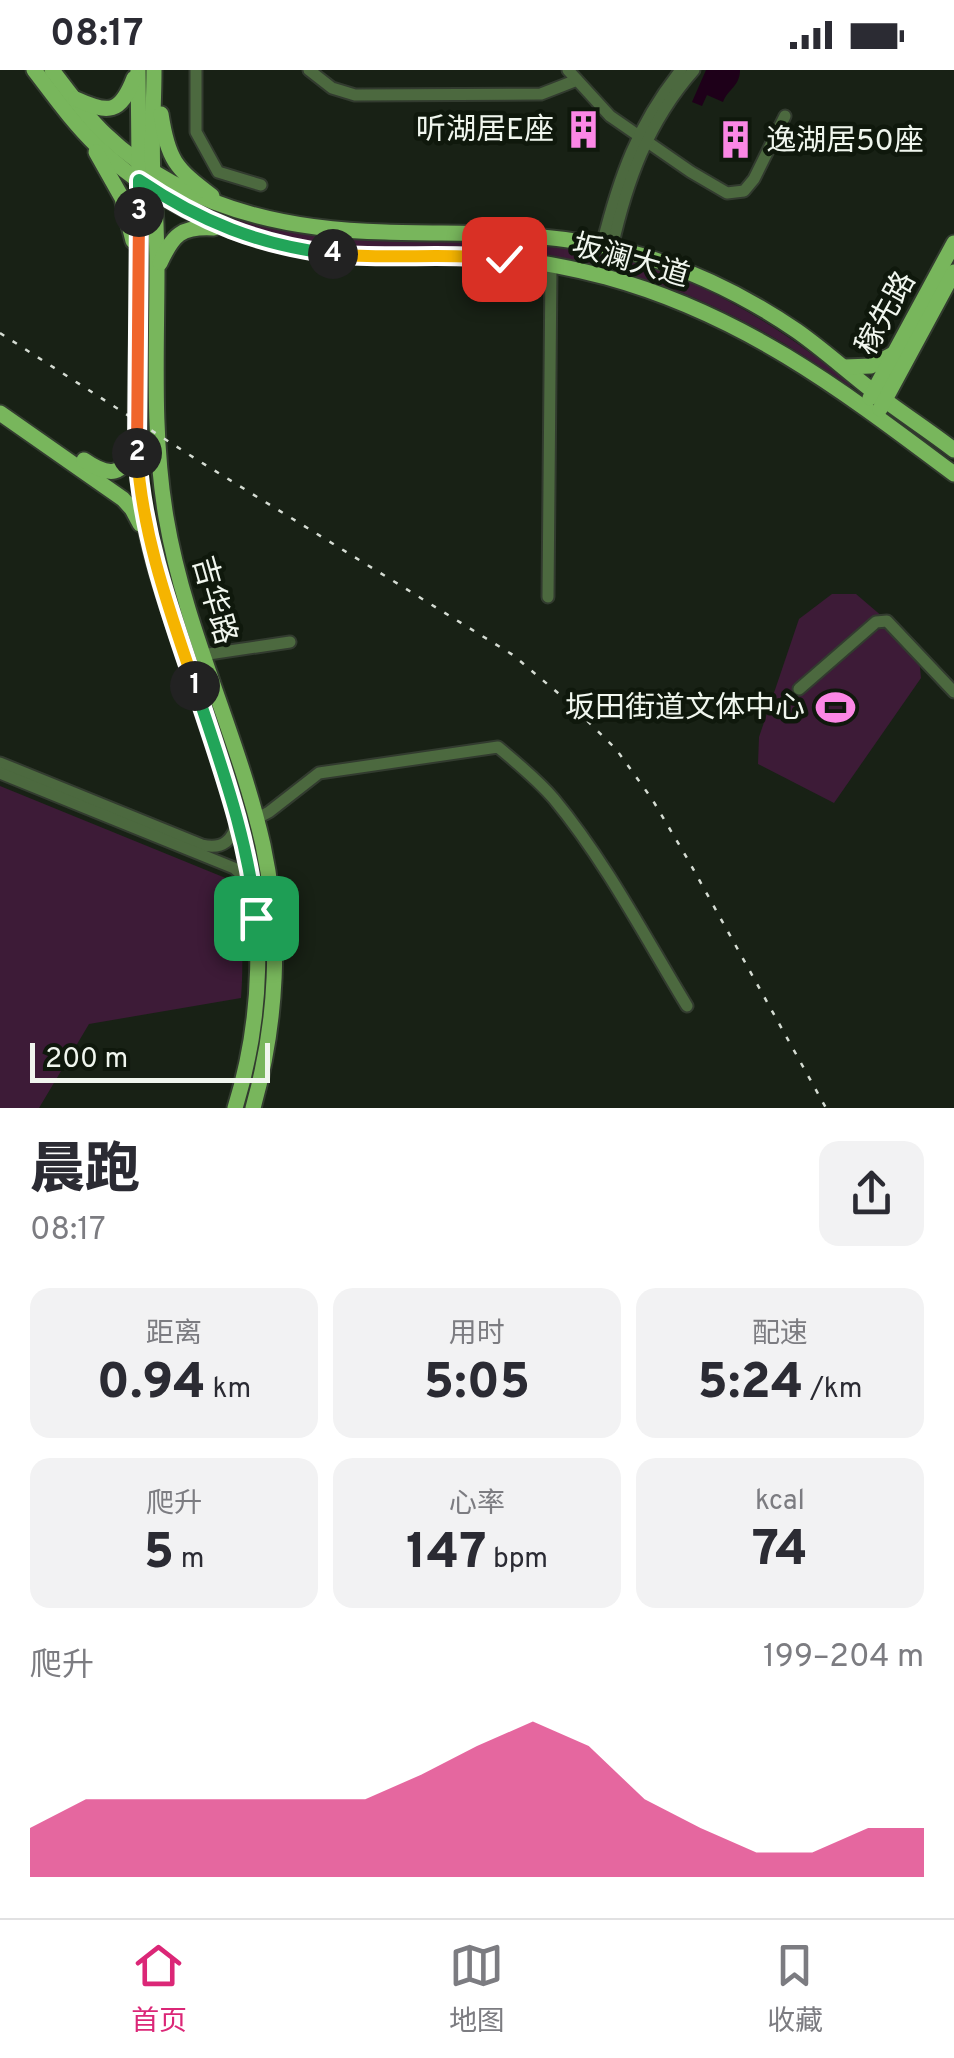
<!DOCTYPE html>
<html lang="zh">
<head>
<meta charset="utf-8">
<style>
	:root { --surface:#fff; --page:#f2f2f3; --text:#2b2b33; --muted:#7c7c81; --line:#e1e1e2; --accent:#db2777 }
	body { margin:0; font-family:Overpass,"Noto Sans SC",sans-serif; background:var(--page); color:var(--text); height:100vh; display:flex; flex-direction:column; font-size:38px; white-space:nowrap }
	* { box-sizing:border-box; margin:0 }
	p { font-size:32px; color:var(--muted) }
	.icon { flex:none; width:55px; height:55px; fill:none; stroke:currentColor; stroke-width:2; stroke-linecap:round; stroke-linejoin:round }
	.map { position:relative; height:1038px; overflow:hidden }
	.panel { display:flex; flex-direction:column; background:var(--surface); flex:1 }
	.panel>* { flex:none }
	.scale { position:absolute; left:30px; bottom:25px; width:240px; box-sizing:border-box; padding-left:10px; border:5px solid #f0f6ee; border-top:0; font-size:28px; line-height:35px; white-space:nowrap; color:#f0f6ee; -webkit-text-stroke:8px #0f180c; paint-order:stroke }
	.pin { position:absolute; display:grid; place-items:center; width:85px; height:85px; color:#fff; margin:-42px; border-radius:20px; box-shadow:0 5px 15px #0006 }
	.km { position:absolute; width:50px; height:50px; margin:-25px; border-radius:50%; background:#222; color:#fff; font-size:28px; line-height:50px; text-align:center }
	.round { display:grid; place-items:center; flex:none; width:105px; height:105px; border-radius:20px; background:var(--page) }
	.headline { display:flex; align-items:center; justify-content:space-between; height:170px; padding:0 30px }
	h1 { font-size:55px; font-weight:800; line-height:75px }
	.stats { display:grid; grid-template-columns:repeat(3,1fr); gap:15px; height:170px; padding:10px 30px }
	.stats div { display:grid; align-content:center; border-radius:20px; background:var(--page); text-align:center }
	.stats b { font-size:50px; font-weight:800 }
	.stats small { font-size:28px; font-weight:400 }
	.stats p { font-size:28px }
	.chart { height:280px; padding:20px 30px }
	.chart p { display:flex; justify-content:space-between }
	.chart svg { width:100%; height:180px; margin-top:10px; fill:var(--accent); opacity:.7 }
	.status { display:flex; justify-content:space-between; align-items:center; height:70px; padding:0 50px; background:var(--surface); direction:ltr }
	.status svg { height:28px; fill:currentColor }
	.tabs { display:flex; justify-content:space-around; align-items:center; height:140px; border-top:2px solid var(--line); background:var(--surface); font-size:28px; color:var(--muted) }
	.tabs a { display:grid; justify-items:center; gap:5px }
	.tabs .on { color:var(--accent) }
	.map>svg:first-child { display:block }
</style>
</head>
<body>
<div class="status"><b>08:17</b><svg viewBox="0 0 49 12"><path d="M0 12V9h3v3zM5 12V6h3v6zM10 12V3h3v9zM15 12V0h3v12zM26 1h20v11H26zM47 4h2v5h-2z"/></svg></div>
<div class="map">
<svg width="954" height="1038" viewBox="0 0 954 1038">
	<rect width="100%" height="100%" fill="#182115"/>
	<g fill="#3d1b37">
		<path d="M212 141C268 159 326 169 384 171 427 172 471 169 514 171 651 180 746 230 851 314L850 317C742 239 628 190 494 178 453 175 413 178 373 177 332 176 292 169 253 157 239 153 223 148 212 141Z"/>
		<polygon points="832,524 856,524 918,577 921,608 834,733 758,694 759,667 799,549"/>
		<path d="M0 716 228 809 235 813C242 852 244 888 241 928L89 954 39 1038H0Z"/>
	</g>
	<path fill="#1e0019" d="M706 0H740C740 16 728 19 723 32L707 25 702 36 692 32Z"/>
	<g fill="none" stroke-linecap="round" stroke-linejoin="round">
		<defs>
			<g id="minor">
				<polyline points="196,0 196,62 218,102 261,115"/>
				<polyline points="309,0 332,18 355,25 541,24 577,10"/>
				<polyline points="568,0 610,46 691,102 727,123 744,121 754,109 785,46"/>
				<path d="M602 175C619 107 637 55 681 0"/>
				<path d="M612 178C627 111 648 52 694 0"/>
				<polyline points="548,527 551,195"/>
				<polyline points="202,585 290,572"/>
				<polyline points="799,619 876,552 887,551 954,622"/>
				<path d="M0 693 202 775C224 780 232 770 239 750"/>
				<polyline points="0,703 234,798 251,813"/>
				<path d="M256 749 269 742 319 703 498 677C517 693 538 710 554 729 606 792 645 867 687 936"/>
			</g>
			<g id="major">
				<path d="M34 0C54 26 73 53 97 76 169 146 265 182 365 186 398 188 431 185 464 186 511 186 560 195 606 207 744 245 842 320 954 404"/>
				<path d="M52 0C69 22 85 45 105 64 180 136 283 160 385 162 474 165 552 159 640 185 696 202 749 228 797 261 824 280 848 302 874 322 900 342 928 360 954 380"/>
				<path d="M138 0C139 76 140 152 139 228 137 299 132 371 143 441 151 491 169 539 185 587 204 644 227 702 242 760 265 851 263 948 235 1038"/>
				<path d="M154 0C154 40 150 82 154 122 156 147 157 172 157 197 157 281 152 364 166 447 185 561 238 664 263 775 282 862 277 953 253 1038"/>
				<path d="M76 29C109 44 120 44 134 8"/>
				<path d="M161 44C168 90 175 98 212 126"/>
				<polyline points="96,82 122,128 133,171"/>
				<path d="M160 193C173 165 181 156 214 158"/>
				<polyline points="845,297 871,296 893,284"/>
				<polyline points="870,328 954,173"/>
				<polyline points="880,339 954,202"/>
				<polyline points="0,343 123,429 132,439 140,454"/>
				<path d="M84 390C110 408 123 406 134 376"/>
			</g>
		</defs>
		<use href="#minor" stroke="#323b2f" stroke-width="15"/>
		<use href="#major" stroke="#323b2f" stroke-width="19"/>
		<use href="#minor" stroke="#4c693f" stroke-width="11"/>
		<use href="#major" stroke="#78b65c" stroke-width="15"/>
		<polyline stroke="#d5dcd3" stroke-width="2.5" stroke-dasharray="5 10" stroke-linecap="butt" points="0,263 199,391 513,585 565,629 616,679 652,729 687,788 826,1038"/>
	</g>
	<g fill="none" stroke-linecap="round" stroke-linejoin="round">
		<defs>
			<path id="split-1" d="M195 616C220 693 248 767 256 848"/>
			<path id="split-2" d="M137 383C142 465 169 539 195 616"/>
			<polyline id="split-3" points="137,383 139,142"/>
			<path id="split-4" d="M139 142V110C201 152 259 175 333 184"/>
			<path id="split-5" d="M333 184C390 190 447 182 504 189"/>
		</defs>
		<use href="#split-1" stroke="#fff" stroke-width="20"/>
		<use href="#split-2" stroke="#fff" stroke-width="20"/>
		<use href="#split-3" stroke="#fff" stroke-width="20"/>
		<use href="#split-4" stroke="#fff" stroke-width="20"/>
		<use href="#split-5" stroke="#fff" stroke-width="20"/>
		<use href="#split-1" stroke="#22a559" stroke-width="12"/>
		<use href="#split-2" stroke="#f5b400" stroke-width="12"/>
		<use href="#split-3" stroke="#f0652b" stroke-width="12"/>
		<use href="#split-4" stroke="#22a559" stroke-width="12"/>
		<use href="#split-5" stroke="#f5b400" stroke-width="12"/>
	</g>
	<defs>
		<symbol id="building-bare" viewBox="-9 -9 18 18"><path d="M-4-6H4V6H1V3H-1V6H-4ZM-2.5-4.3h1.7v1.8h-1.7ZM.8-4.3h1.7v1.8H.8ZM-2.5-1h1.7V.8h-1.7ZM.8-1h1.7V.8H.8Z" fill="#fb87e5" stroke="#0f180c" stroke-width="2.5" paint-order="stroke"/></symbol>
		<symbol id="stadium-bare" viewBox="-9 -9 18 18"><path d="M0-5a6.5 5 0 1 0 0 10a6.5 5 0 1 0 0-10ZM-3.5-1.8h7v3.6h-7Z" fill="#fb87e5" stroke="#0f180c" stroke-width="2.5" paint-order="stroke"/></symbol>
	</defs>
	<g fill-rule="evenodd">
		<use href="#building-bare" x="556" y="32" width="55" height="55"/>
		<use href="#building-bare" x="708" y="42" width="55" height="55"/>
		<use href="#stadium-bare" x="808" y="610" width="55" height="55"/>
	</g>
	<g text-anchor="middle" stroke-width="9" stroke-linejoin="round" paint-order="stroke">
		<g font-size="30" fill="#f0f6ee" stroke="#0f180c" text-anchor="end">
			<text x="554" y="69">听湖居E座</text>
			<text x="766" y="80" text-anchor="start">逸湖居50座</text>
			<text x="805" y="647">坂田街道文体中心</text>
		</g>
		<g font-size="30" fill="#f0f6ee" stroke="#0f180c">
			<text transform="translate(631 190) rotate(16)" y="10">坂澜大道</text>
			<text transform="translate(885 243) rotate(-61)" y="10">稼先路</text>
			<text transform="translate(215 530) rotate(74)" y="10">吉华路</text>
		</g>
	</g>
</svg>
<div class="scale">200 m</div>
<div class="pin" style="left:256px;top:848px;background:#1e9e55"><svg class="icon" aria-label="arrive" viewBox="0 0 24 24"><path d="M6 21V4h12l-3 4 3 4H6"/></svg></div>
<div class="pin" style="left:504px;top:189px;background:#d93025"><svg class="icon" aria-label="check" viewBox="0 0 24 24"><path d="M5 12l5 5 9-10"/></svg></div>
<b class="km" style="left:195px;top:616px">1</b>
<b class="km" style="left:137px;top:383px">2</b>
<b class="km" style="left:139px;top:142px">3</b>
<b class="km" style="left:333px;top:184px">4</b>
</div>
<section class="panel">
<div class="headline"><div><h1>晨跑</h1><p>08:17</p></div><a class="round"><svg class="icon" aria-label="share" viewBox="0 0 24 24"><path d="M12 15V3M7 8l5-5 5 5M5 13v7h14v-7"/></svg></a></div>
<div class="stats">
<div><p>距离</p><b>0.94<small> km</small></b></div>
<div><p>用时</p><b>5:05</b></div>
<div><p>配速</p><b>5:24<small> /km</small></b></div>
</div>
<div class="stats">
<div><p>爬升</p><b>5<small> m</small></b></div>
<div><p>心率</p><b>147<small> bpm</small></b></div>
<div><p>kcal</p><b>74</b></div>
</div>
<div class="chart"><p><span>爬升</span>199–204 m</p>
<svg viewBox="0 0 160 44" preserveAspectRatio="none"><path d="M0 44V32L10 25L20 25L30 25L40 25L50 25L60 25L70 19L80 12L90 6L100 12L110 25L120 32L130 38L140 38L150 32L160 32V44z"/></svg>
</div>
</section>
<nav class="tabs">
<a class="on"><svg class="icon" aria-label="home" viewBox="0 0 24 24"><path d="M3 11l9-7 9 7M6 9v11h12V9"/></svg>首页</a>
<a><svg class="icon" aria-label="map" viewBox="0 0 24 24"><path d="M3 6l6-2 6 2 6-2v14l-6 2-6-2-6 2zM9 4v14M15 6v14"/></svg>地图</a>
<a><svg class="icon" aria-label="saved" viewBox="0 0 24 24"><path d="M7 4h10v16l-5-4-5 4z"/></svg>收藏</a>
</nav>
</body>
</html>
